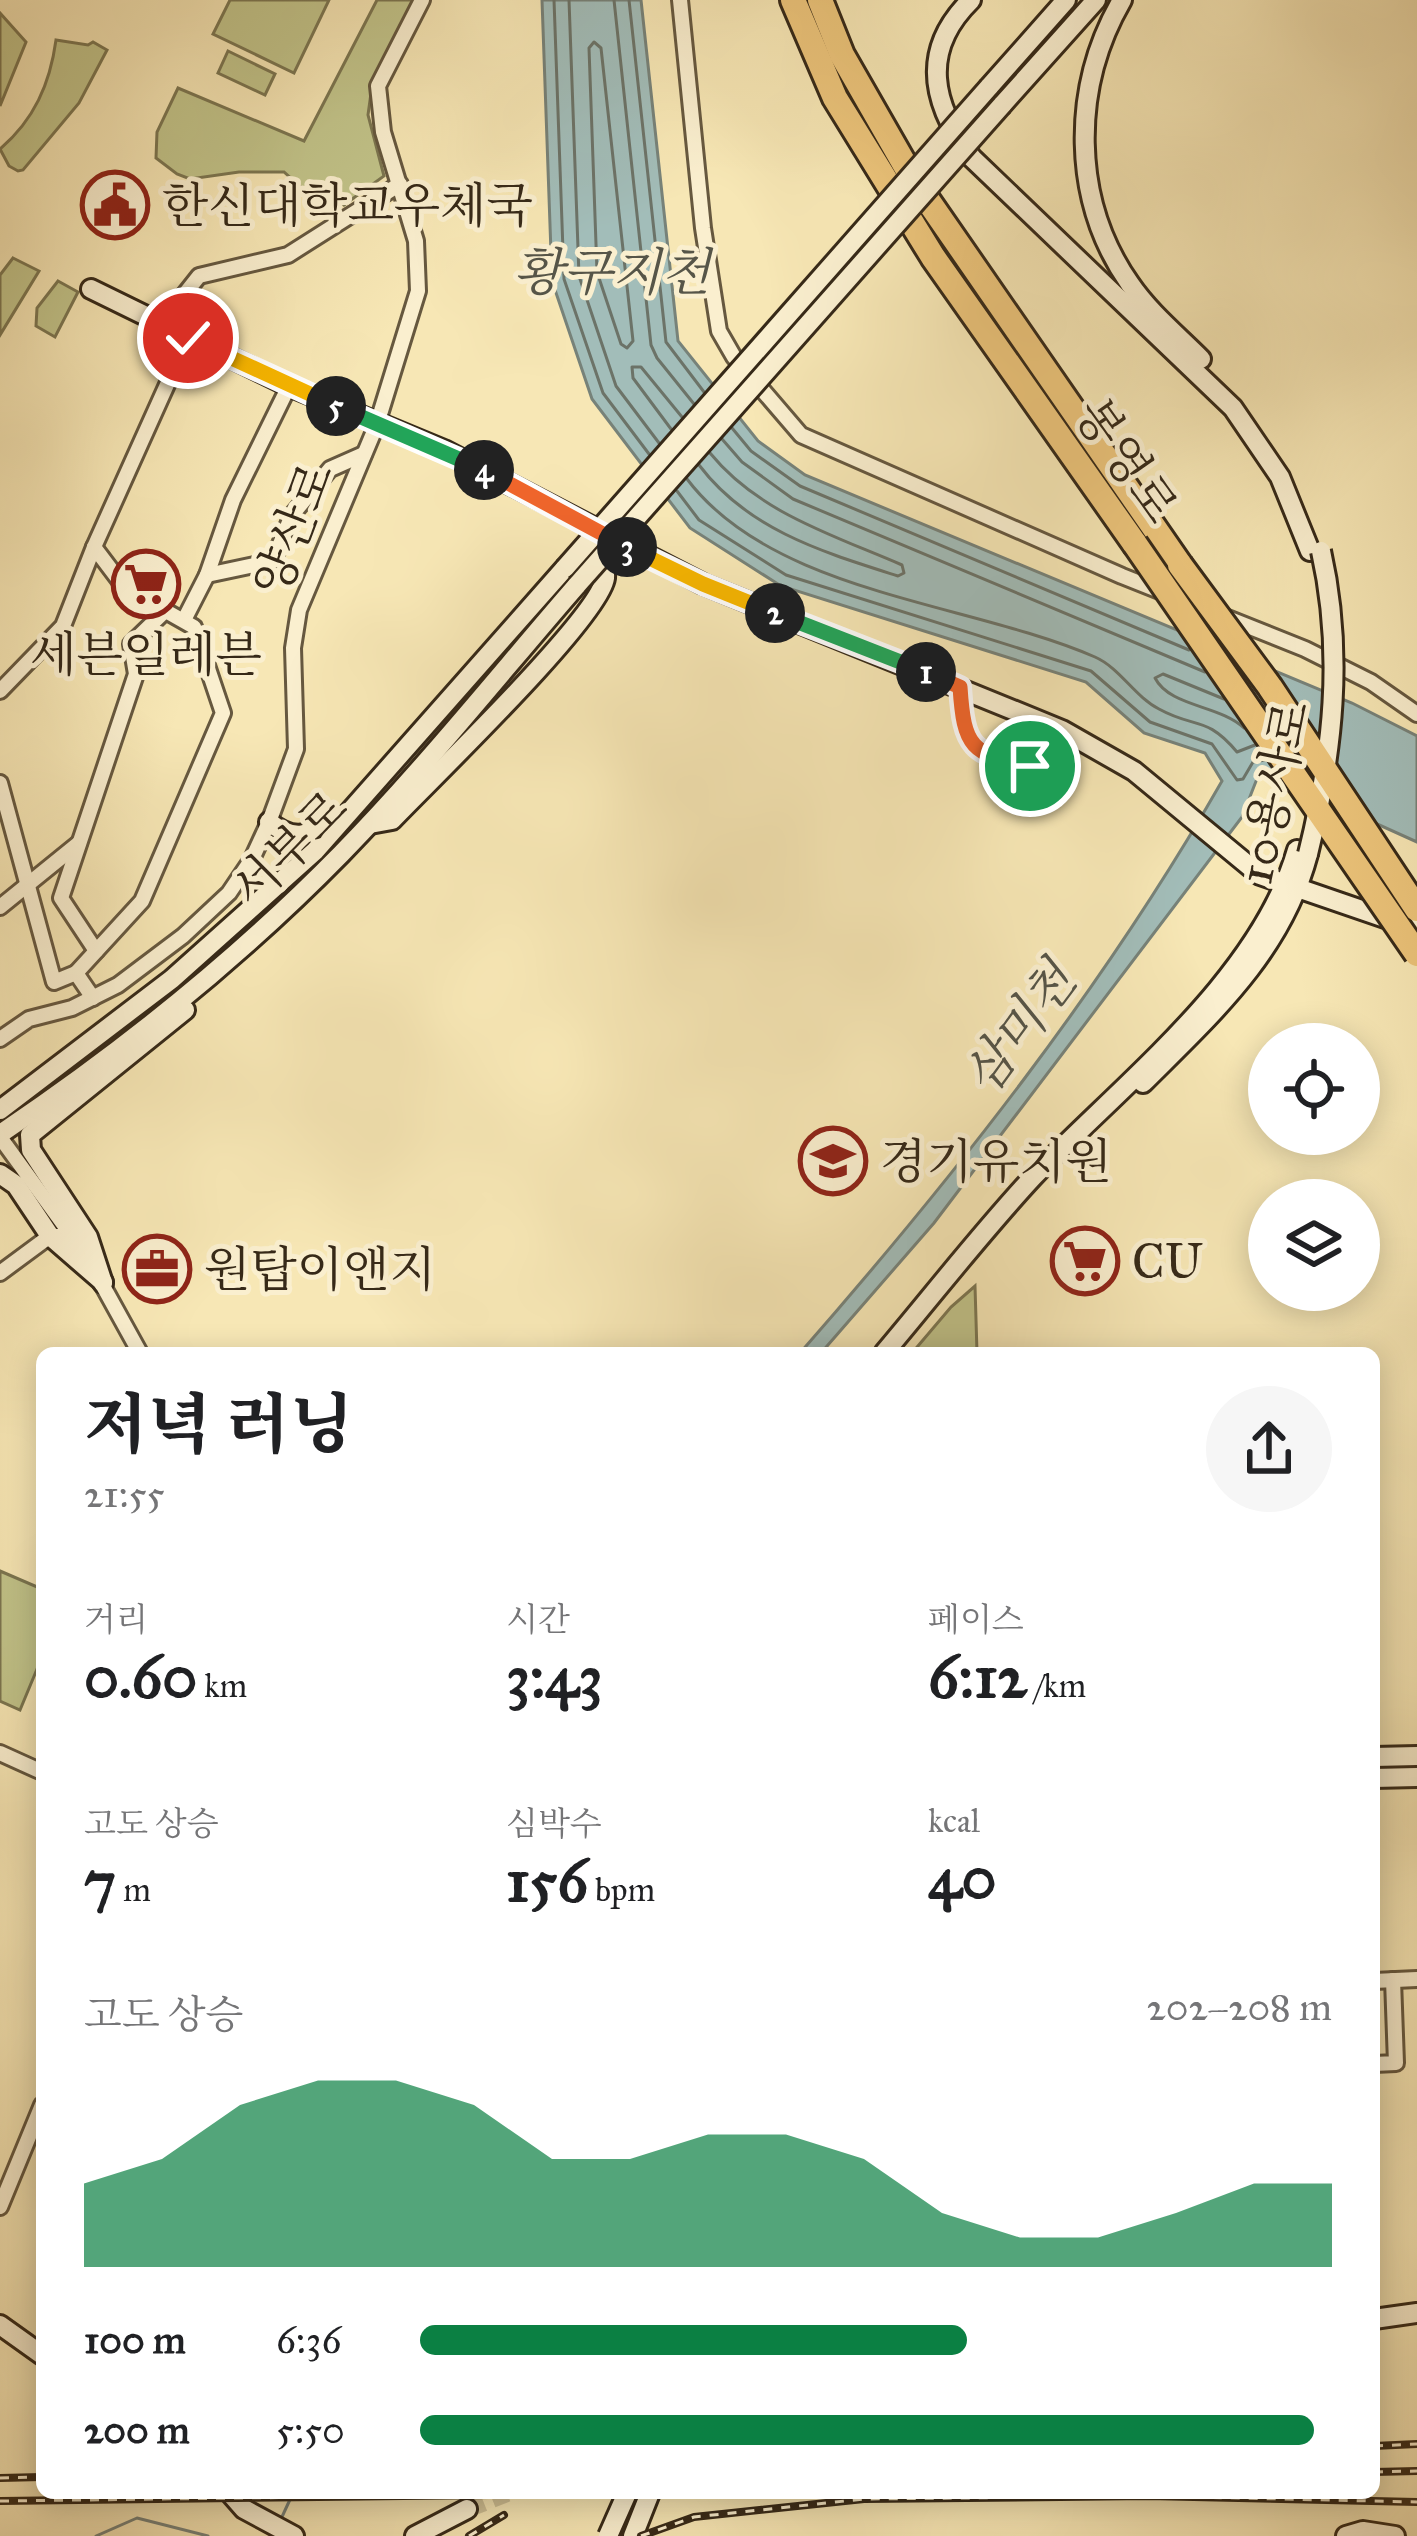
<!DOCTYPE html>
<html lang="ko">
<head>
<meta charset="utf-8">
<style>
	:root { --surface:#fff; --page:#f6f6f6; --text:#202124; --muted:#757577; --accent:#0b8043 }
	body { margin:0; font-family:"IM FELL Great Primer","Noto Serif KR",serif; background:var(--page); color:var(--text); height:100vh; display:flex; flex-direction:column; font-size:45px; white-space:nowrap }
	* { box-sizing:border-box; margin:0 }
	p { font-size:39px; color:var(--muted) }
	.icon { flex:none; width:66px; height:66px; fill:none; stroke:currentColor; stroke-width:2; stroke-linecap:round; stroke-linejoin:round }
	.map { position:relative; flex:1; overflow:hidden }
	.details { position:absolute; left:36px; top:1347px; width:1344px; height:1152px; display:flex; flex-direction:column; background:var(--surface); border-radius:18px; box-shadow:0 6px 30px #0003 }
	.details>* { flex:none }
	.fabs { position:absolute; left:1248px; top:1023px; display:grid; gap:24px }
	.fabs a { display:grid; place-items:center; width:132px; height:132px; border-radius:50%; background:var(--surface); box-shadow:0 6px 30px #0003; font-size:60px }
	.pin { position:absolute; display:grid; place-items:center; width:102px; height:102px; color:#fff; margin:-51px; border:6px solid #fff; border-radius:50%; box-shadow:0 3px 12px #0007 }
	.km { position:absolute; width:60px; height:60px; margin:-30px; border-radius:50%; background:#222; color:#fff; font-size:33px; line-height:60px; text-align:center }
	.round { display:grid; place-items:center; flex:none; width:126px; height:126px; border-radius:63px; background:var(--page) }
	.head { display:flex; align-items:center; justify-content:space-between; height:204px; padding:0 48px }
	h1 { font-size:66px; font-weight:800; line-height:90px }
	.stats { display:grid; grid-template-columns:repeat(3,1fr); gap:18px; height:204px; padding:12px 48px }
	.stats div { display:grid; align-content:center }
	.stats b { font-size:60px; font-weight:800 }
	.stats small { font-size:33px; font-weight:400 }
	.stats p { font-size:33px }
	.chart { height:336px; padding:24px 48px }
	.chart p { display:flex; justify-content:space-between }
	.chart svg { width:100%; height:216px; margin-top:12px; fill:var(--accent); opacity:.7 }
	ul { padding:0 48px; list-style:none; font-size:39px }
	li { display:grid; grid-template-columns:192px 144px 1fr; align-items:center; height:90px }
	li i { height:30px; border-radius:15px; background:var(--accent) }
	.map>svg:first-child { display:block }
</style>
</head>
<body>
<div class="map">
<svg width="1417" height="2536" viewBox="0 0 1417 2536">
	<rect width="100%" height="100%" fill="#f7e7b5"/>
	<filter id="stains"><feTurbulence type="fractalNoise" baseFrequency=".00167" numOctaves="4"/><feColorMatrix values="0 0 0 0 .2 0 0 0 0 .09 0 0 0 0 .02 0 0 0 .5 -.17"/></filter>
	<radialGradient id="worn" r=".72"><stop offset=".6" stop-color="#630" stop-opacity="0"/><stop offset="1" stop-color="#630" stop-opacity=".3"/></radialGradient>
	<g fill="#c2c48a" stroke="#7c7651" stroke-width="3">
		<polygon points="230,0 329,0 294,73 213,34"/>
		<polygon points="377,0 414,0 372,86 368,115 384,176 344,205 335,197 313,198 284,172 239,172 190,179 177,174 156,158 157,132 178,88 304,141"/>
		<polygon points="0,13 26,42 0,106"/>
		<path d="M56 40 88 45 93 42 107 50 79 103 23 170 18 171 9 166 0 149C34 120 50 84 56 40Z"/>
		<polygon points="228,51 275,74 265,95 218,73"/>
		<polygon points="13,258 39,271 0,335 0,275"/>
		<polygon points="58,281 78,292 55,337 36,326 37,308"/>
		<polygon points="975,1286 977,1353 912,1353 951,1307"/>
		<polygon points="0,1571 42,1589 42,1657 20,1710 0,1701"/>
	</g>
	<path fill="#a2bdb9" stroke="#778279" stroke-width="3" d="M542 0H641L678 341 758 441 805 475 1352 703 1417 736V842L1260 771 1242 817 934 1223 821 1353H800C955 1176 1105 986 1222 781L1205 753 1144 733 1086 682 781 586 690 528 592 399 552 281Z"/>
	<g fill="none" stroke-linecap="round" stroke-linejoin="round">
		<g stroke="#6c7368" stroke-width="3">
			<polyline points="554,0 564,279 603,393 649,454"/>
			<polyline points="569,0 579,276 616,386 659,443"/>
			<polyline points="614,0 651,345 657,358 694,404"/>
			<polyline points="629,0 666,342 704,392"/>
			<polygon points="594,42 601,48 633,341 627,348 621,344 597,272 589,48"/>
			<polyline points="732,428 751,451 800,486 1189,650"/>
			<polyline points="671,429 633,378 632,367 641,367 682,417"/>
			<polyline points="722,439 742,462 793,499 1205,672"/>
			<path d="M699 465C748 530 823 552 898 576L904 573 902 565C833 535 759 513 710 453"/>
			<path d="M687 479C774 594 969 602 1095 657 1120 668 1135 697 1159 709 1195 729 1206 715 1237 752L1255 745"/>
			<polyline points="677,491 699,520 786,575 1091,671 1150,722 1212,744 1237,780 1243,779 1253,762 1265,760"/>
			<path d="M1224 699 1163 674 1155 678C1170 707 1220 705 1244 728"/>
		</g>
		<g stroke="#778279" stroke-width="3">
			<polyline points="281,2519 293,2493"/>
			<polyline points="96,2536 137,2518 208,2536"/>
		</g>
		<polyline stroke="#d0c196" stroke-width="18" stroke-dasharray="18 9" stroke-linecap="butt" points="467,2509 507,2493"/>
		<defs>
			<g id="street">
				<polyline points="680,0 703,228 719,331 734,357 801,435 1122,576 1305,649 1371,682 1417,714"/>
				<polyline points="161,324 199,276 288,255 400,184"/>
				<polyline points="207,575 273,561 292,515 330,469 364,454"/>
				<polyline points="184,620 207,575 233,500 289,386"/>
				<path d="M960 687C964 748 971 754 1030 766L1062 730"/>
				<polyline points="0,691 63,626 94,547 188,338"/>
				<polyline points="0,783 54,982 76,973"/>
				<polyline points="0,907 79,843"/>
				<polyline points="96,951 61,898 136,674 131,644 165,611"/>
				<polyline points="93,998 76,973 142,901 223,713 194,627 125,588 94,547"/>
				<polyline points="0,1039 29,1019 72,1008 118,985 183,936 229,893 252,859 269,822 296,749 293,648 299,610 377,424 418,291 416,241 383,132 378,86 422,0"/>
				<polyline points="0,1137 87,1257 140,1353"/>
				<polyline points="0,1273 50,1236 59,1236"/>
				<polyline points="0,1753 42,1772"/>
				<polyline points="1374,1981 1417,1979"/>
				<polyline points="1374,2064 1396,2063 1393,1980"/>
				<polyline points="0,2207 42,2105"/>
			</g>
			<g id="secondary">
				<path d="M971 0C919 51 932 105 972 158L1233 408 1280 477 1310 551"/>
				<path d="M1122 0C1071 88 1071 200 1130 284 1149 312 1177 335 1201 359"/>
				<polyline points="989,87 1066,0"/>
				<polyline points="1002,105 1096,0"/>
				<polyline points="91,289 289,386 444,450 703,584 1062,730 1134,771 1260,875 1417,929"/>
				<path d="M269 822C294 842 311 837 332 816"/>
				<path d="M370 824 392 820C428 782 600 617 605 578 606 564 599 555 592 544L599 531"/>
				<path d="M1143 1083C1212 1014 1282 952 1308 854"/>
				<polyline points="0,1110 172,979 315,851 565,568"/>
				<path d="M0 1134C122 1052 238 959 341 854 424 769 499 675 577 585"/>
				<polyline points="0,1174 16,1185 50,1236 103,1282"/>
				<polyline points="103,1283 88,1237 31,1150 30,1135 185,1010"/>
				<path d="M884 1353C933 1295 981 1233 1033 1177 1123 1083 1260 979 1297 850"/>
				<polyline points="1374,1757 1417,1756"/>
				<polyline points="1374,1778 1417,1777"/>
				<polyline points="1374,2319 1417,2313"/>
				<polyline points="0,2325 42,2355"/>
				<polyline points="230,2493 244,2509 294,2536"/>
				<polyline points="415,2536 467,2509"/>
				<polyline points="633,2536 650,2493"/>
				<polyline points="1346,2536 1363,2531 1395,2536"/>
			</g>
			<g id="highway">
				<polyline points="793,0 835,98 933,257 1135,544"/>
				<polyline points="820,0 842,55 913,179 1180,565"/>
			</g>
		</defs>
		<use href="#street" stroke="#66583f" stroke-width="20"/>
		<use href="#secondary" stroke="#362918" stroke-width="24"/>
		<use href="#highway" stroke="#362918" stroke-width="30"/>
		<use href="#street" stroke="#faefcf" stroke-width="14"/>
		<use href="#secondary" stroke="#faefcf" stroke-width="18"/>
		<use href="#highway" stroke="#ecc47a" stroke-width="24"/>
		<defs>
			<g id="rail">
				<polyline points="1374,2446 1417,2444"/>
				<polyline points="1374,2472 1417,2471"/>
				<polyline points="0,2478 42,2477"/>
				<polyline points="0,2501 640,2493"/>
				<polyline points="469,2536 504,2515"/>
				<polyline points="641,2536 694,2517 864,2499 1149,2496 1417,2502"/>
			</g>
		</defs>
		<use href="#rail" stroke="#362918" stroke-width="8"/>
		<use href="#rail" stroke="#faefcf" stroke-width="3" stroke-dasharray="9" stroke-linecap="butt"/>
		<defs>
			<g id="secondary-bridge">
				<polyline points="565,568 989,87"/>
				<polyline points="577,585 1002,105"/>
				<path d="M1308 854C1333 753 1344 653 1321 551"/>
				<polyline points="608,2536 627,2493"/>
			</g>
			<g id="highway-bridge">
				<polyline points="1135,544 1417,954"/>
				<polyline points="1180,565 1270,687 1417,909"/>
			</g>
		</defs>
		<use href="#secondary-bridge" stroke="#362918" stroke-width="24" stroke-linecap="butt"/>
		<use href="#highway-bridge" stroke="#362918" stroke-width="30" stroke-linecap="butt"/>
		<use href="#secondary-bridge" stroke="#faefcf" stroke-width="18"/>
		<use href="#highway-bridge" stroke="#ecc47a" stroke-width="24"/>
	</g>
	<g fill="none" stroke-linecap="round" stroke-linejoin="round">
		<defs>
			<path id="split-1" d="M926 672 960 687C964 748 971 754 1030 766"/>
			<polyline id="split-2" points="775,613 926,672"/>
			<polyline id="split-3" points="627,547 703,584 775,613"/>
			<polyline id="split-4" points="484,470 627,547"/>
			<polyline id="split-5" points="336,406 484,470"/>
			<polyline id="split-6" points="188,338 336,406"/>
		</defs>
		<use href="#split-1" stroke="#fff" stroke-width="24"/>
		<use href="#split-2" stroke="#fff" stroke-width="24"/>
		<use href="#split-3" stroke="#fff" stroke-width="24"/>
		<use href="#split-4" stroke="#fff" stroke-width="24"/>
		<use href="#split-5" stroke="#fff" stroke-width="24"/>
		<use href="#split-6" stroke="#fff" stroke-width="24"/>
		<use href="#split-1" stroke="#f0652b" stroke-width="15"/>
		<use href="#split-2" stroke="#22a559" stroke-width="15"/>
		<use href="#split-3" stroke="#f5b400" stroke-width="15"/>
		<use href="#split-4" stroke="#f0652b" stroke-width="15"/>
		<use href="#split-5" stroke="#22a559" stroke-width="15"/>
		<use href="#split-6" stroke="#f5b400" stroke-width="15"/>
	</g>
	<defs>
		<symbol id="civic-ring" viewBox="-11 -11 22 22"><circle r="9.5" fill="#faefcf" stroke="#8f2418" stroke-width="1.5"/><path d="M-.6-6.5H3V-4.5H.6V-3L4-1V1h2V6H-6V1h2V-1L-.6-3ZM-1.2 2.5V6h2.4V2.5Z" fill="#8f2418"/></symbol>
		<symbol id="supermarket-ring" viewBox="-11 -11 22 22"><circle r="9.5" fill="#faefcf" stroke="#8f2418" stroke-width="1.5"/><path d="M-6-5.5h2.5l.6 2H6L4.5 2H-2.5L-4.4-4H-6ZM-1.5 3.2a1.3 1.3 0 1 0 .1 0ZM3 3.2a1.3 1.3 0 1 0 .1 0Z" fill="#8f2418"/></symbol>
		<symbol id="school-ring" viewBox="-11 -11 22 22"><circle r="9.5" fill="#faefcf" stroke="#8f2418" stroke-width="1.5"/><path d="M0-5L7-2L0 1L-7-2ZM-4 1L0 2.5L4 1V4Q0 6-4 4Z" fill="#8f2418"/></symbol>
		<symbol id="office-ring" viewBox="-11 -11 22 22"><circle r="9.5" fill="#faefcf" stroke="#8f2418" stroke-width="1.5"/><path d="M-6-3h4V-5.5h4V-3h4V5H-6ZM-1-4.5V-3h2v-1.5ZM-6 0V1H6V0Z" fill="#8f2418"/></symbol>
	</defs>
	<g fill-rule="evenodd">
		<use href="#civic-ring" x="77" y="167" width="76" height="76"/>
		<use href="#supermarket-ring" x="108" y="546" width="76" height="76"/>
		<use href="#school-ring" x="795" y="1123" width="76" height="76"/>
		<use href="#supermarket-ring" x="1047" y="1223" width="76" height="76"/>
		<use href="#office-ring" x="119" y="1231" width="76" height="76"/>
	</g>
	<g text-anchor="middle" stroke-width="10" stroke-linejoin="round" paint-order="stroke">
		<g font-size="48" fill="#362918" stroke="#faefcf" text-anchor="start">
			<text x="162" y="222">한신대학교우체국</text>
			<text x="146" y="671" text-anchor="middle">세븐일레븐</text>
			<text x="880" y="1178">경기유치원</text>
			<text x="1132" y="1278">CU</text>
			<text x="204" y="1286">원탑이앤지</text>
		</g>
		<g font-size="48" fill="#362918" stroke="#faefcf">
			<text transform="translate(1127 460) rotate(55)" y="17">봉영로</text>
			<text transform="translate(293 529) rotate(-69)" y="17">양산로</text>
			<text transform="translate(1273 792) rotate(-78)" y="17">10용사로</text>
			<text transform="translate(289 848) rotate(-45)" y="17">서부로</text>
		</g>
		<g font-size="51" font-style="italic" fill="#565548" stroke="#faefcf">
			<text x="612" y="290">황구지천</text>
			<text transform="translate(1019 1028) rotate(-53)" y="18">삼미천</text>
		</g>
	</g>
	<rect width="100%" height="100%" filter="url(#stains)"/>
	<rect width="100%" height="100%" fill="url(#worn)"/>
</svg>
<div class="fabs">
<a><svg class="icon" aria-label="locate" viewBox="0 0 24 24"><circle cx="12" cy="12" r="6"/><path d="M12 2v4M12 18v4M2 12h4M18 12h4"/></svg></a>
<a><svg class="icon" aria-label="layers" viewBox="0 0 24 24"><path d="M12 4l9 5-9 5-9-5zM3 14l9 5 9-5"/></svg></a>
</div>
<div class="pin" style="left:1030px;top:766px;background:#1e9e55"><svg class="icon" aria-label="arrive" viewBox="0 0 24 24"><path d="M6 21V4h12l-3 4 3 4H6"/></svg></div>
<div class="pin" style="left:188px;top:338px;background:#d93025"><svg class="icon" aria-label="check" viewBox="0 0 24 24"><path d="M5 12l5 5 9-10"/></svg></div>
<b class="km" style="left:926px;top:672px">1</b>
<b class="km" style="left:775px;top:613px">2</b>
<b class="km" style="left:627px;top:547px">3</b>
<b class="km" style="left:484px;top:470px">4</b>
<b class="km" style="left:336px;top:406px">5</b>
<section class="details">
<div class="head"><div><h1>저녁 러닝</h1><p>21:55</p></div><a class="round"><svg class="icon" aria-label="share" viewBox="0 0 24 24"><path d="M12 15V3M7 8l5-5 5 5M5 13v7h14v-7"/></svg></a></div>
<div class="stats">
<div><p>거리</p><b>0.60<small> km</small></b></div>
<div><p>시간</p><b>3:43</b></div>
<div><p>페이스</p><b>6:12<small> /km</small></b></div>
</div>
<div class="stats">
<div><p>고도 상승</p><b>7<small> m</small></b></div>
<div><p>심박수</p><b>156<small> bpm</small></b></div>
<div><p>kcal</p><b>40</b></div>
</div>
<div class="chart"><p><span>고도 상승</span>202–208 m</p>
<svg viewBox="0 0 160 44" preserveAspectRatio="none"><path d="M0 44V27L10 22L20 11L30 6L40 6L50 11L60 22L70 22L80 17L90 17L100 22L110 33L120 38L130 38L140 33L150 27L160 27V44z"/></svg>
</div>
<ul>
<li><b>100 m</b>6:36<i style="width:60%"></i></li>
<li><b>200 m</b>5:50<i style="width:98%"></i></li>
</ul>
</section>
</div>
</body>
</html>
